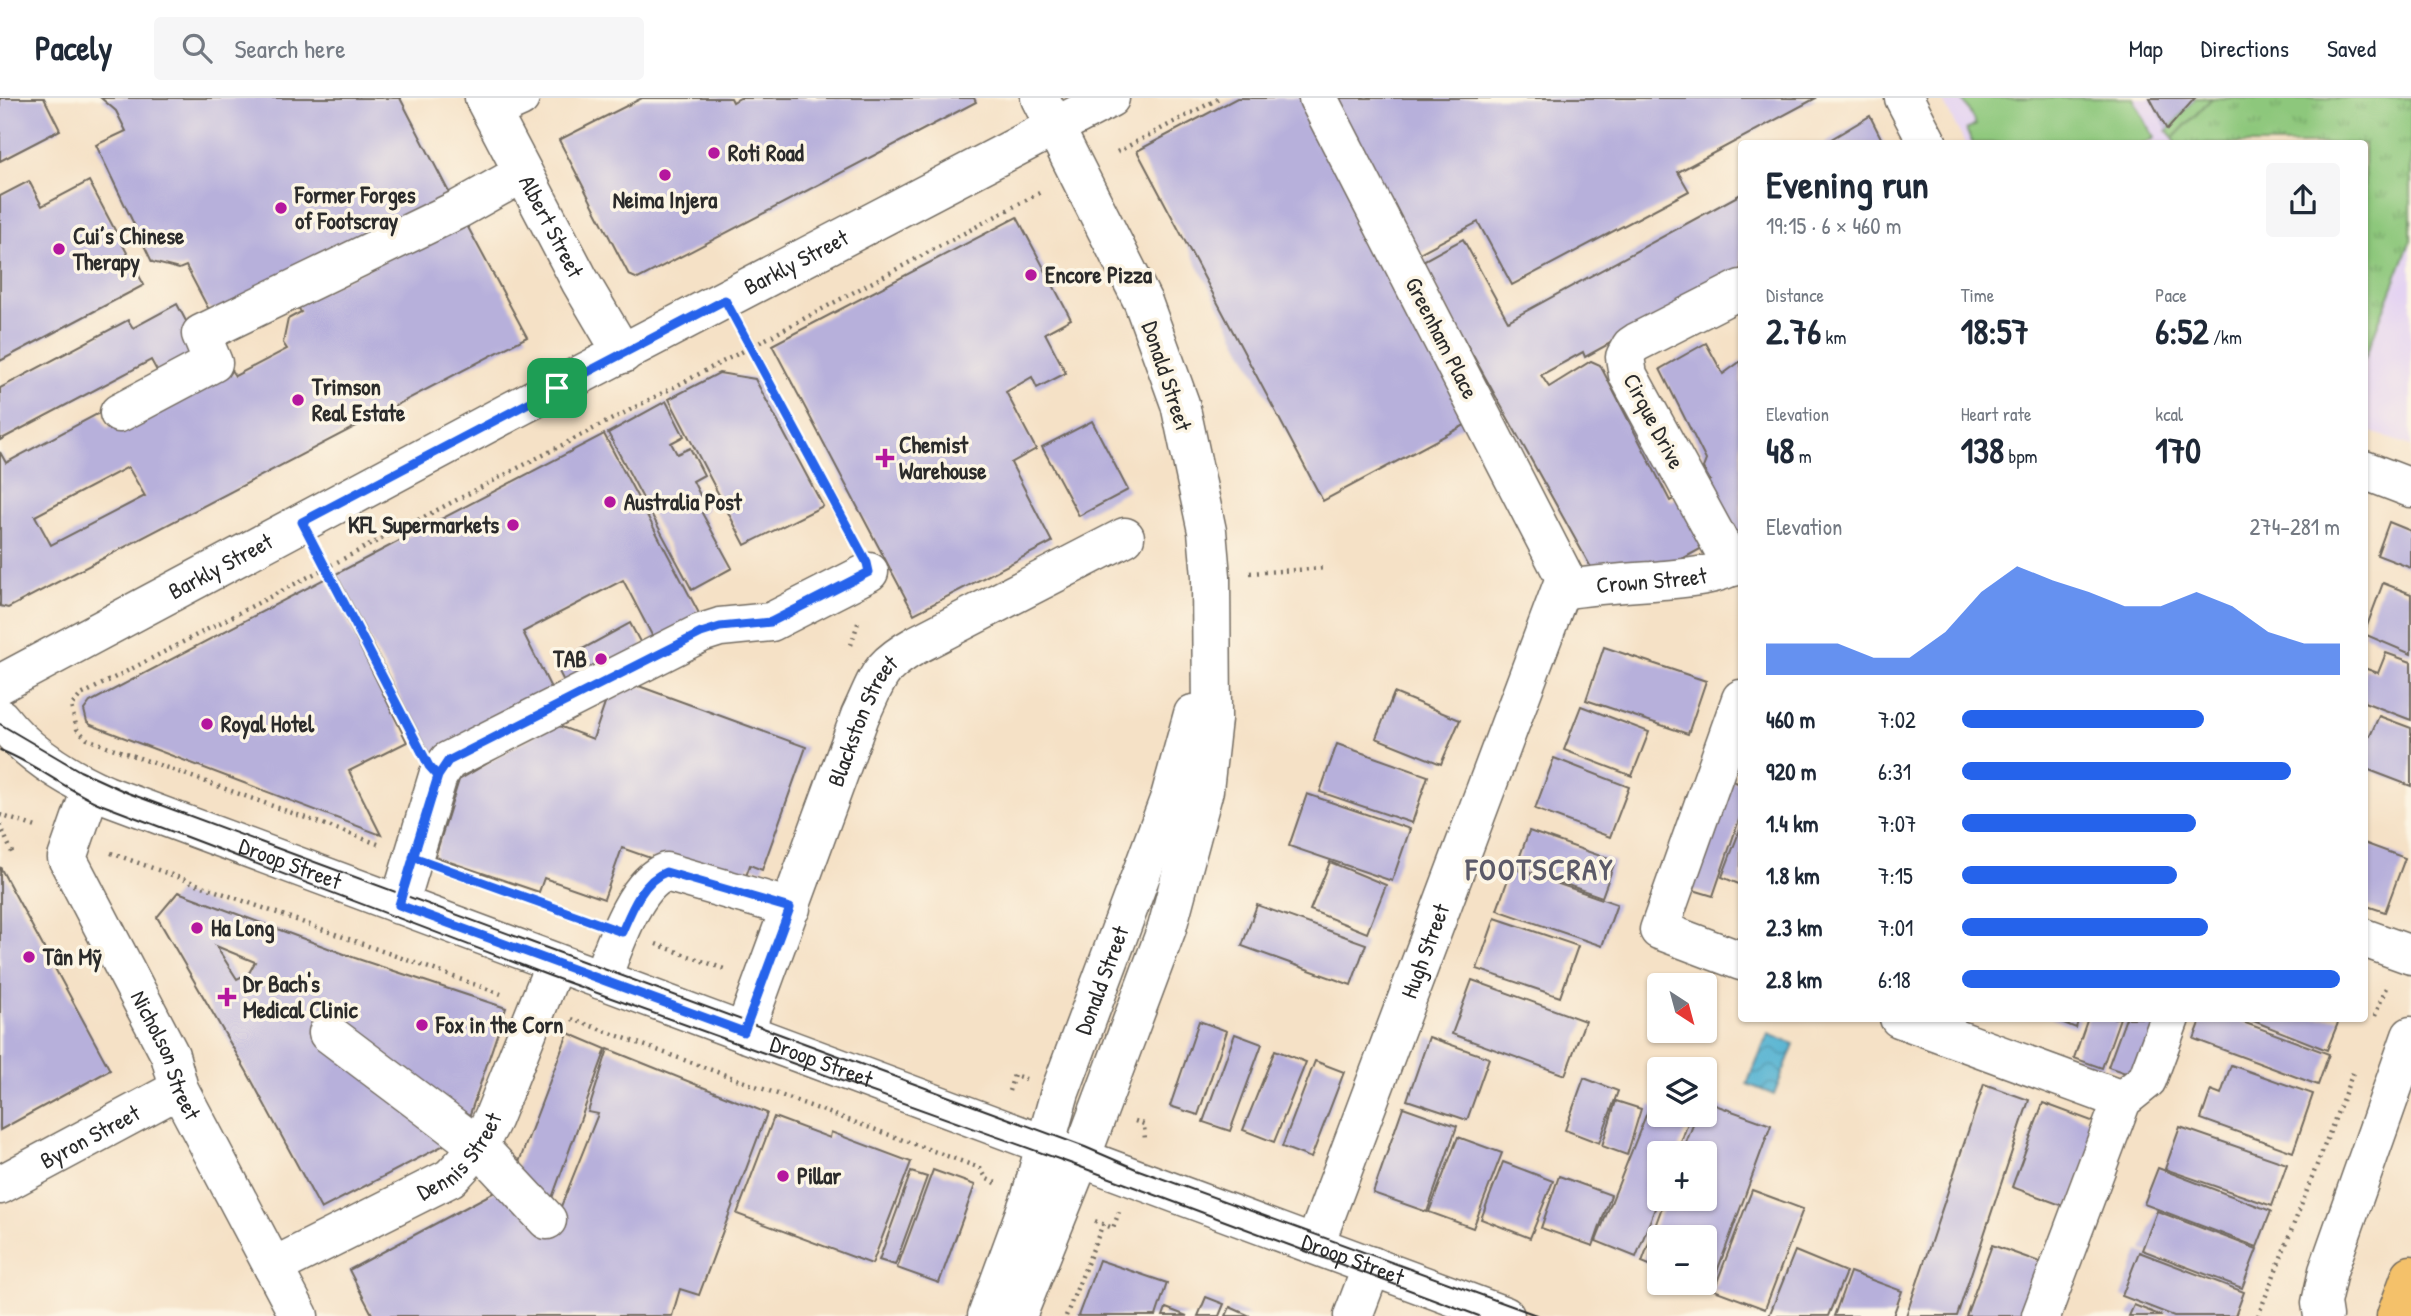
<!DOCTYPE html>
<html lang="en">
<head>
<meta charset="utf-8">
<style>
	:root { --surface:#fff; --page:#f6f6f7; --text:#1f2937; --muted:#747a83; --line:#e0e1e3; --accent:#2563eb }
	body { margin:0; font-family:"Patrick Hand",sans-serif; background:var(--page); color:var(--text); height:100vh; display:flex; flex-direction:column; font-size:26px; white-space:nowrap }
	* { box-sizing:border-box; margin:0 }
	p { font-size:23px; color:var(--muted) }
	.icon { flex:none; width:38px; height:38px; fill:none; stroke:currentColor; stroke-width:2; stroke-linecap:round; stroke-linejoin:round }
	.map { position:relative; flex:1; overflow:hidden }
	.drawer { position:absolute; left:1738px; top:42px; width:630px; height:882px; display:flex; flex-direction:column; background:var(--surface); border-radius:7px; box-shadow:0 2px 5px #0004 }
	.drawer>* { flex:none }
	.needle { width:46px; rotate:144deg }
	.buttons { position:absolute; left:1647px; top:875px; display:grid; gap:14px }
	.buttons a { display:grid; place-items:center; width:70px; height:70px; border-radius:7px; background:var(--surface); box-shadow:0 2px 5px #0004; font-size:35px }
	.pin { position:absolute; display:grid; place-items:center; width:60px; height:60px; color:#fff; margin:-30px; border-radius:14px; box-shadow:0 4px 10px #0006 }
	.round { display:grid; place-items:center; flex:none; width:74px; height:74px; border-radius:7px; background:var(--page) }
	.summary { display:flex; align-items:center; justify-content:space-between; height:119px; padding:0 28px }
	h1 { font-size:38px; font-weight:700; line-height:52px }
	.figures { display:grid; grid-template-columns:repeat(3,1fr); gap:10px; height:119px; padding:7px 28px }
	.figures div { display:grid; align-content:center }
	.figures b { font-size:35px; font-weight:700 }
	.figures small { font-size:19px; font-weight:400 }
	.figures p { font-size:19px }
	.chart { height:196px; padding:14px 28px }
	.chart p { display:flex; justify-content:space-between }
	.chart svg { width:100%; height:126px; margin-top:7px; fill:var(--accent); opacity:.7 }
	ul { padding:0 28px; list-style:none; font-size:23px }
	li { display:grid; grid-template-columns:112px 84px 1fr; align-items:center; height:52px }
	li i { height:18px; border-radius:9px; background:var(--accent) }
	header { display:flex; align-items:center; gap:42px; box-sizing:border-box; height:98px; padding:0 35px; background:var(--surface); border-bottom:2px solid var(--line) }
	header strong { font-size:33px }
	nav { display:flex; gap:38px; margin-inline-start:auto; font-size:24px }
	.search { width:490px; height:63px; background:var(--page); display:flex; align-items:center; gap:18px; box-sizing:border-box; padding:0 24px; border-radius:7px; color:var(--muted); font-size:26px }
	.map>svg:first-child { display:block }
</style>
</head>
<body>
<header>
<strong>Pacely</strong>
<div class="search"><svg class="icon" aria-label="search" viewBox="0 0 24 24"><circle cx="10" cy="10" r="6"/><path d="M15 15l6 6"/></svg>Search here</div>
<nav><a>Map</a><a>Directions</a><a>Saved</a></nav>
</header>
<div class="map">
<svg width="2411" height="1218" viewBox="0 0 2411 1218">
	<defs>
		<pattern id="grass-tufts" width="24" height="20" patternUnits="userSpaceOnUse" patternTransform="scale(1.75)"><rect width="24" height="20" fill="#8dc77c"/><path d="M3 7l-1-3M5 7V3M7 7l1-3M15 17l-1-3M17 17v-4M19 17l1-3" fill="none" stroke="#73a266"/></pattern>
		<pattern id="water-waves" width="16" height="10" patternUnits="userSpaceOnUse" patternTransform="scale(1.75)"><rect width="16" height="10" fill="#53b2d2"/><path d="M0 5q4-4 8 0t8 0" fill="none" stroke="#4591ab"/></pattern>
	</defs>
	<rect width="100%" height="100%" fill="#fcf5e5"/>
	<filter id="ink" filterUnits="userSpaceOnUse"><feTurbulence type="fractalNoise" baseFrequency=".0143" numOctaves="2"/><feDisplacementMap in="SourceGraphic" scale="14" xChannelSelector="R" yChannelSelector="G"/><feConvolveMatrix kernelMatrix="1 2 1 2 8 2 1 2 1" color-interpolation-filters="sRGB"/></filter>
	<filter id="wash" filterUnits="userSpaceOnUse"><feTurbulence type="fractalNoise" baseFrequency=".00686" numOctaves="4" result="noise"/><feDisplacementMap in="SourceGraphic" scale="28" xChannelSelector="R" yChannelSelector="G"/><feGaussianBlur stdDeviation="1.57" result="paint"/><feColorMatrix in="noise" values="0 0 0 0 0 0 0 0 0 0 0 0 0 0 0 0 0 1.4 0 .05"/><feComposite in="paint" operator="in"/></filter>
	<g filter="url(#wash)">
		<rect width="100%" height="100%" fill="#f5e1c6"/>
		<polygon fill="#e4d3f2" points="1941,0 2411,0 2411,348 2364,331 2364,46 1965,45"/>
		<polygon fill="url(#grass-tufts)" stroke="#5c7954" stroke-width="2" points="2212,0 2411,0 2411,142 2364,262 2364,46 2175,46 2173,40"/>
		<g fill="#8dc77c" stroke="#5c7954" stroke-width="2">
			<polygon points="1962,0 2133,0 2154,40 2143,46 1973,45 1966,32 1976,27"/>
			<polygon points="2195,0 2212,0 2173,40 2167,32"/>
		</g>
		<polygon fill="url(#water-waves)" stroke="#3f6e7e" stroke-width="2" points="1768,936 1794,946 1774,997 1747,986"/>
		<g id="blocks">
			<g fill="#b7b0db" fill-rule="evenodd">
				<polygon points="0,0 44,0 60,32 0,63"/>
				<polygon points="101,0 400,0 453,102 234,218 208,210 186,168 179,171 152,164 96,47 126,33 116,13"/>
				<polygon points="642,0 731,0 733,4 740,0 974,0 976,4 638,181 629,177 559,42"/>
				<polygon points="1237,0 1309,0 1478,320 1323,403 1137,53"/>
				<polygon points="1331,0 1816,0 1678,74 1689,93 1512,187 1478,124 1414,158"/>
				<polygon points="2150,0 2195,0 2167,32"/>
				<polygon points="1870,18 1884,46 1823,46"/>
				<polygon points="29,83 42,108 89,83 144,187 0,263 0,98"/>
				<polygon points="1741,96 1741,173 1585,259 1583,254 1541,277 1549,289 1591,263 1600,267 1670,403 1710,382 1703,370 1706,362 1660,271 1706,245 1723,276 1741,263 1741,447 1711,445 1664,471 1593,473 1421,164 1463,141 1508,223"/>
				<polygon points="1017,119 1071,221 1045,235 1066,275 1037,290 1032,279 1006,294 1036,351 1011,365 1052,444 914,516 772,247"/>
				<path d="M463 120 527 239 8 510 0 508V354L6 365 99 315 107 330 227 266 235 278 287 251 283 245 288 221 301 214 297 207ZM128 369 145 398 51 447 35 418Z"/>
				<polygon points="177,206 205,259 162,282 151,262 0,342 0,290 128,222 133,230"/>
				<polygon points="719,275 755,281 823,408 745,447 669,301"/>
				<polygon points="666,303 684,338 671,345 677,356 690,350 704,377 693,383 707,411 702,415 732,470 692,492 608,335"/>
				<polygon points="1092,323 1128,392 1079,418 1042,349"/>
				<polygon points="604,336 701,519 655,543 623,482 523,534 554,596 432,661 336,476"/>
				<polygon points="2389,424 2411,433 2411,470 2377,457"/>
				<polygon points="326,480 407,644 349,673 381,737 91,627 87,624 84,612 90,604"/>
				<polygon points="2383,485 2411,496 2411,556 2364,536"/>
				<polygon points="630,525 647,557 571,597 555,566"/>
				<polygon points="1604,549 1706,583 1688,636 1586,602"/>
				<polygon points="2386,555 2411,564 2411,622 2364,604 2364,570 2378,575"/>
				<polygon points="636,587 806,649 762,772 750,767 741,792 622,750 604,801 544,780 539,794 435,759 459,682 554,626 593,641 606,603"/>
				<polygon points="1394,595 1460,622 1441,666 1376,640"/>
				<polygon points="1581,608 1649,634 1632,678 1564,652"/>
				<polygon points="2379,618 2411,630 2411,688 2364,670 2364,636 2370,638"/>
				<polygon points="1337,646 1428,678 1412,725 1320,694"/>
				<polygon points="1554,660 1629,689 1610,739 1535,711"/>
				<polygon points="1717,678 1741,686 1741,716 1713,798 1680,788"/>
				<polygon points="1307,696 1410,731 1392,783 1289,748"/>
				<polygon points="1741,729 1741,787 1722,779"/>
				<polygon points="1529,733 1615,763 1602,799 1516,769"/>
				<polygon points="2364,745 2405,760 2385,814 2364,807"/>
				<polygon points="1330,764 1386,787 1367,835 1310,812"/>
				<polygon points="0,769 110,972 0,1032"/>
				<polygon points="1512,770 1617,806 1602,848 1497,812"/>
				<path d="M178 794 355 860 506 910 469 1019 448 1045 321 1111 247 974 157 819ZM216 848 255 864 249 875 237 881Z"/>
				<polygon points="1257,807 1366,846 1351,887 1242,848"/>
				<polygon points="1495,820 1578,848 1560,899 1477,871"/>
				<polygon points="1472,882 1585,923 1565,977 1452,936"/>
				<polygon points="2051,920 2079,920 2076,930"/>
				<polygon points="2088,920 2120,920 2102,970 2074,960"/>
				<polygon points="2126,920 2165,920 2143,981 2108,969"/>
				<polygon points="2202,920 2232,920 2329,956 2318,987 2194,941"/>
				<polygon points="2246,920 2340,920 2327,952"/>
				<polygon points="1199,923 1227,933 1198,1017 1170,1008"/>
				<polygon points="568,935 606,951 548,1111 515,1075"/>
				<polygon points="1235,936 1262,946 1230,1033 1203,1024"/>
				<polygon points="1429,939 1489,960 1467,1022 1407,1002"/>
				<polygon points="608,951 767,1015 699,1197 680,1191 672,1218 373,1218 349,1172 502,1090 554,1126 598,1016 588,1014"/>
				<polygon points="1275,952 1306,964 1274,1044 1243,1032"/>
				<polygon points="1315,963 1344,974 1311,1060 1282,1049"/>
				<polygon points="2231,967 2313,996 2293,1054 2201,1021 2211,992 2221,996"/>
				<polygon points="1584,980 1618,993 1599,1045 1565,1032"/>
				<polygon points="1984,986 2029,1002 1957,1218 1906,1218"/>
				<polygon points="1616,1003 1641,1011 1627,1057 1602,1048"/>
				<polygon points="1704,1003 1771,1027 1711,1190 1698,1185 1704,1185 1704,1139 1659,1139 1659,1171 1642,1164 1665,1101 1704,1101 1704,1055 1682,1055 1697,1017 1704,1017"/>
				<polygon points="2043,1005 2100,1026 2069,1110 2012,1089"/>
				<polygon points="1650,1007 1659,1010 1659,1017 1675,1017 1689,1022 1677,1055 1659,1055 1659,1100 1636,1159 1596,1143"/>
				<polygon points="1403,1009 1457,1028 1427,1114 1373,1095"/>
				<polygon points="774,1019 830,1040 831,1034 911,1064 872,1166 737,1116"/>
				<polygon points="2180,1029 2287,1066 2272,1108 2165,1071"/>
				<polygon points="1458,1039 1502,1055 1473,1130 1429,1114"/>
				<polygon points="1503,1064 1553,1083 1530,1140 1481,1121"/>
				<polygon points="2158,1070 2271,1113 2257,1149 2144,1106"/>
				<polygon points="933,1072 975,1087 939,1185 897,1170"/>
				<polygon points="911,1074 927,1079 895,1167 879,1162"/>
				<polygon points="1559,1078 1611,1097 1593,1148 1541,1130"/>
				<polygon points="1752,1092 1803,1111 1765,1211 1714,1192"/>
				<polygon points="2157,1113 2257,1151 2242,1190 2142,1152"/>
				<polygon points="1992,1147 2048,1167 2029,1218 1966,1218"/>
				<polygon points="1795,1153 1846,1174 1828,1218 1769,1218"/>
				<polygon points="2139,1154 2244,1194 2235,1218 2174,1218 2122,1198"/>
				<polygon points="1099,1162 1167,1185 1156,1218 1078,1218"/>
				<polygon points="1850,1174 1902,1193 1893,1218 1834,1218"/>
				<polygon points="1206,1199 1224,1206 1219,1218 1198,1218"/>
				<polygon points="2134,1207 2162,1218 2129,1218"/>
				<polygon points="1230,1209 1250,1218 1226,1218"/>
				<polygon points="1166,1210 1187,1218 1163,1218"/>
			</g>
		</g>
	</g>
	<g filter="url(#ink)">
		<use href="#blocks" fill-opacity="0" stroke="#726b61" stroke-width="2"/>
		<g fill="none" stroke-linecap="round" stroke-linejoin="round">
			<defs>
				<g id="minor">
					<path id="s1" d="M484 0 580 183 623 256"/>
					<polyline points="1904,0 1928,46"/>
					<polyline points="491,13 520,0"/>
					<polyline points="119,315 213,265 201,236 459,111 523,75"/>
					<polyline points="2364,372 2411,390"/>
					<polyline points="1733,469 1628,277 1625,259 1631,248 1637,244 1741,191"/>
					<path id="s2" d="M1561 492C1591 487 1621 485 1652 483 1684 480 1713 480 1741 464"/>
					<path id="s3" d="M0 586 513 312 1110 0"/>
					<polyline points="1741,601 1659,832 1741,863"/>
					<path id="s4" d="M0 620C28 656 65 679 106 697L1505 1218"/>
					<path id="s5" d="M91 691 67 760 170 957 179 991 299 1218"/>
					<polyline points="399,807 438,678 448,663 701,535 720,529 771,524 869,474"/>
					<polyline points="2364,840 2411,857"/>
					<path d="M601 882C613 852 634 785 666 774L791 810"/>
					<polyline points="1899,920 2122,1002"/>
					<polyline points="328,935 478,1048 547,1122"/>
					<path id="s6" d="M744 935 860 618C879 578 877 569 918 546L1125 439"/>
					<path id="s7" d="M0 1087 179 991"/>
					<path id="s8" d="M1315 1146 1565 480 1318 0"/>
					<path id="s9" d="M273 1169 450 1080C469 1062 482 1044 493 1020L555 865"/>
					<path id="s10" d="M987 1218 1031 1098 1060 994 1170 699 1193 616"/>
					<polyline points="1017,1218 1085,1049 1167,830 1204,692 1212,621 1211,478 1207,433 1180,306 1143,204 1040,0"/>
					<polyline points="1353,1218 1372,1168"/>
					<polyline points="2041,1218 2122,1002 2147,982 2170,920"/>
					<polyline points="2323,1218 2321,1205 2328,1173 2411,938"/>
				</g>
				<polyline id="highway" points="2396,1218 2411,1177"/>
			</defs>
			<use href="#minor" stroke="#726b61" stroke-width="41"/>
			<use href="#highway" stroke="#726b61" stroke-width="41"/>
			<g stroke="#726b61" stroke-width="4.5" stroke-dasharray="2 5" stroke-linecap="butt">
				<polyline points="1117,54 1220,0"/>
				<polyline points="742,234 853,438"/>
				<polyline points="320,459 415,641"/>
				<polyline points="1250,475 1326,470"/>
				<polyline points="851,547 859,522"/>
				<polyline points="0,717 36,729"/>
				<polyline points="0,727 14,759"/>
				<polyline points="378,746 87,641 77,631 71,608 81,597 751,249 1043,93"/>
				<polyline points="111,755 501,896"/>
				<polyline points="449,772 585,821"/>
				<polyline points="656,846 727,872"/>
				<polyline points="2375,918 2387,887"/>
				<polyline points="572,921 980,1070 987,1081 996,1085"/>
				<polyline points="1009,993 1014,977 1026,981"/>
				<polyline points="1135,1023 1144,1026 1145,1043"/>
				<polyline points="1095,1123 1113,1130 1119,1114"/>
				<polyline points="1066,1218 1103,1126"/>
				<polyline points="2258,1218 2354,972"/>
			</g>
			<use href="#minor" stroke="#fff" stroke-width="38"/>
			<use href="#highway" stroke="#f4c16a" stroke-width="38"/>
			<g stroke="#2b2b2b" stroke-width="2">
				<polyline points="0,626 80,673 128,695 1085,1049 1136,1071 1539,1218"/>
				<path d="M0 652C36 666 65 691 100 706L550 878 1078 1068 1479 1218"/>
			</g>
		</g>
	</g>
	<g fill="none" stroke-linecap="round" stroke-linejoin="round" filter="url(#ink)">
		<defs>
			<path id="route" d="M557 290 302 424 429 668 438 678 399 807 744 934 790 810 666 774C643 782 631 813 622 834L413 759 438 678 448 663 701 535 720 529 771 524 869 474 867 465 725 202 557 290"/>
		</defs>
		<use href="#route" stroke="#fff" stroke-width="14"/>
		<use href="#route" stroke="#2563eb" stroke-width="9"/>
	</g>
	<g fill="#b5179e" stroke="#fcf5e5" stroke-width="2.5">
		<circle cx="714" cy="55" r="7"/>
		<circle cx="665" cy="77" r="7"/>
		<circle cx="281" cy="110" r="7"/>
		<circle cx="59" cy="151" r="7"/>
		<circle cx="1031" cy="177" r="7"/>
		<circle cx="298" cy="302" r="7"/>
		<path d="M881.5 349.5h7v7h7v7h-7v7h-7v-7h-7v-7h7z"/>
		<circle cx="610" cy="404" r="7"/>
		<circle cx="513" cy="427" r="7"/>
		<circle cx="601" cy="561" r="7"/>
		<circle cx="207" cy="626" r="7"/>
		<circle cx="197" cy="830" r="7"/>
		<circle cx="29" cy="859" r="7"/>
		<path d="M223.5 888.5h7v7h7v7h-7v7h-7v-7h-7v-7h7z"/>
		<circle cx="422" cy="927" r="7"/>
		<circle cx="783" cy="1078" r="7"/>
	</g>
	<g text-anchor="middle" stroke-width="7" stroke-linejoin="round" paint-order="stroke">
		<g font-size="23" font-weight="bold" fill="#2b2b2b" stroke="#fcf5e5" text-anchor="start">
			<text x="728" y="63">Roti Road</text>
			<text x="295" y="105">Former Forges<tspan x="295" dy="26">of Footscray</tspan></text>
			<text x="665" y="110" text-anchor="middle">Neima Injera</text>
			<text x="73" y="146">Cui’s Chinese<tspan x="73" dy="26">Therapy</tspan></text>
			<text x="1045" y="185">Encore Pizza</text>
			<text x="312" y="297">Trimson<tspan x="312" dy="26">Real Estate</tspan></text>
			<text x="899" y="355">Chemist<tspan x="899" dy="26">Warehouse</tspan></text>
			<text x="624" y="412">Australia Post</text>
			<text x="499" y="435" text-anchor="end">KFL Supermarkets</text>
			<text x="587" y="569" text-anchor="end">TAB</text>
			<text x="221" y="634">Royal Hotel</text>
			<text x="211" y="838">Ha Long</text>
			<text x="43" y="867">Tân Mỹ</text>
			<text x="243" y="894">Dr Bach's<tspan x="243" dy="26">Medical Clinic</tspan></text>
			<text x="436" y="935">Fox in the Corn</text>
			<text x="797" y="1086">Pillar</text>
		</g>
		<g font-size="23" fill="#2b2b2b" stroke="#fcf5e5">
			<text dy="8" stroke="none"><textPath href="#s1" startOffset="145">Albert Street</textPath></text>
			<text dy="8" stroke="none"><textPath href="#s3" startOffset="901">Barkly Street</textPath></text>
			<text transform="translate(1442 240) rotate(63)" y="8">Greenham Place</text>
			<text transform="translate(1167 278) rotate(72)" y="8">Donald Street</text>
			<text transform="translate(1654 323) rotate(62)" y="8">Cirque Drive</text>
			<text dy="8" stroke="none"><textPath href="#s3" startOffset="250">Barkly Street</textPath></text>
			<text dy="8" stroke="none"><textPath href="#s2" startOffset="91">Crown Street</textPath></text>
			<text dy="8" stroke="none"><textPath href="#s6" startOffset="334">Blackston Street</textPath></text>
			<text dy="8" stroke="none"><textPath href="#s4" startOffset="329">Droop Street</textPath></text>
			<text dy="8" stroke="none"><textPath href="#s8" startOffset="313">Hugh Street</textPath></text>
			<text dy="8" stroke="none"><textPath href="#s10" startOffset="355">Donald Street</textPath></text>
			<text dy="8" stroke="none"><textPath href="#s5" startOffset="294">Nicholson Street</textPath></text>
			<text dy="8" stroke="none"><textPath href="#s4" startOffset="896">Droop Street</textPath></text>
			<text dy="8" stroke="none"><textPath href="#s7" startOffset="102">Byron Street</textPath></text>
			<text dy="8" stroke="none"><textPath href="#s9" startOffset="220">Dennis Street</textPath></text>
			<text dy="8" stroke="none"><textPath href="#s4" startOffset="1463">Droop Street</textPath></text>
		</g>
		<g font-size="30" font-weight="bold" letter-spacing="2" fill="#5c5a69" stroke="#fcf5e5">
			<text x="1540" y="782">FOOTSCRAY</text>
		</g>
	</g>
</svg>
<div class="buttons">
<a><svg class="needle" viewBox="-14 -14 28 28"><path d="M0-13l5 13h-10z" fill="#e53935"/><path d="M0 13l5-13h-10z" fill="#747a83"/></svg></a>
<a><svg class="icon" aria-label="layers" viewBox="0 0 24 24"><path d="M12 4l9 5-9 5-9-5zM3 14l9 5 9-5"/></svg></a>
<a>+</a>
<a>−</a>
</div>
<div class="pin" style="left:557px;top:290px;background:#1e9e55"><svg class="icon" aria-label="arrive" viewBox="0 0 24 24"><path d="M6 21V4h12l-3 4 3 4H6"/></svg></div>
<section class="drawer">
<div class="summary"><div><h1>Evening run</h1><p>19:15 · 6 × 460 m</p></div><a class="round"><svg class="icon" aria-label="share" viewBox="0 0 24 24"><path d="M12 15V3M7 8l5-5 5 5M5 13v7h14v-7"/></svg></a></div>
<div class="figures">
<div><p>Distance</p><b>2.76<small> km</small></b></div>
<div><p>Time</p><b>18:57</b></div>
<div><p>Pace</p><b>6:52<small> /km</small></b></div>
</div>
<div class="figures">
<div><p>Elevation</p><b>48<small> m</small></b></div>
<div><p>Heart rate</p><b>138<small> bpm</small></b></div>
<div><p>kcal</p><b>170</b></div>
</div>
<div class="chart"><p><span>Elevation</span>274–281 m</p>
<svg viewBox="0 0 160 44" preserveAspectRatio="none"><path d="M0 44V33L10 33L20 33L30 38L40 38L50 29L60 15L70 6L80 11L90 15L100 20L110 20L120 15L130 20L140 29L150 33L160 33V44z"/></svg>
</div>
<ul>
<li><b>460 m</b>7:02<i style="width:64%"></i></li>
<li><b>920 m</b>6:31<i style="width:87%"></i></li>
<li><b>1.4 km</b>7:07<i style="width:62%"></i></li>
<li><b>1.8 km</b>7:15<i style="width:57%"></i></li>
<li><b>2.3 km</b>7:01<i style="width:65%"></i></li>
<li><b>2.8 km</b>6:18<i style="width:100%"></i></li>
</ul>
</section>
</div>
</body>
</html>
